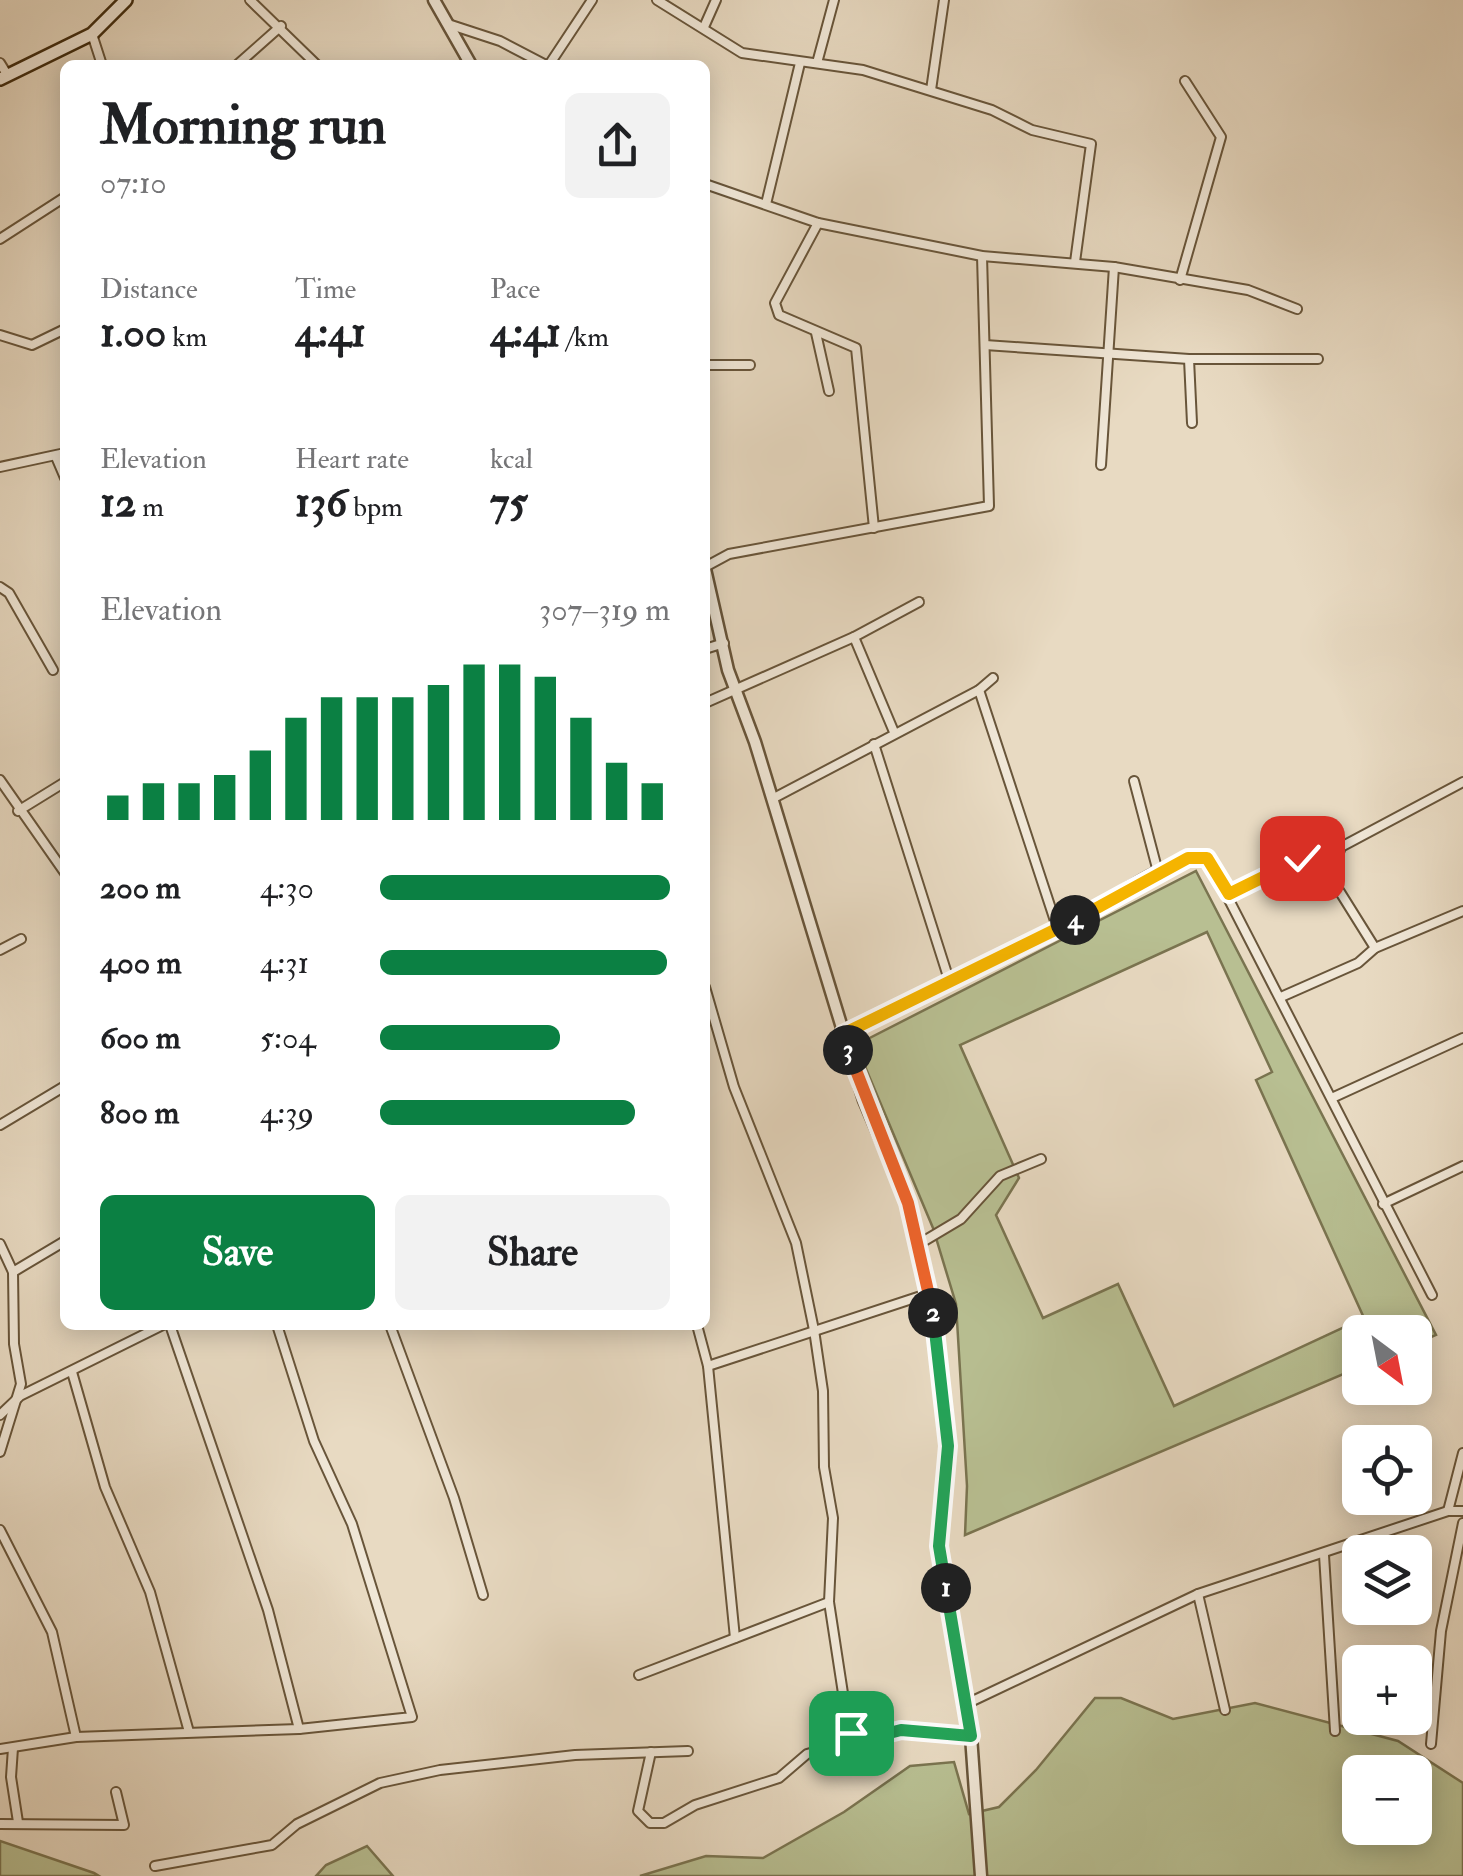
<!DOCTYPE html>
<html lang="en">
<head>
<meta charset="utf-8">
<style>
	:root { --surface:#fff; --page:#f2f2f2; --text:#202124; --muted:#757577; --accent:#0b8043 }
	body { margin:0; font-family:"IM FELL Double Pica",serif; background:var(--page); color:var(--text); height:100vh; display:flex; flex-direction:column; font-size:38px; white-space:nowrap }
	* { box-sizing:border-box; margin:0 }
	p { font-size:32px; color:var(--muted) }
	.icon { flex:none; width:55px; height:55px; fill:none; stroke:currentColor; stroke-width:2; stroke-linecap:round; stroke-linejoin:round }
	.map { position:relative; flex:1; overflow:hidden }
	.sheet { position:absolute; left:60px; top:60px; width:650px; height:1270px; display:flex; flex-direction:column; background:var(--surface); border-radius:15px; box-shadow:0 5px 25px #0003 }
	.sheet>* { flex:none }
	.needle { width:65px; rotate:148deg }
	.buttons { position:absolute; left:1342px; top:1315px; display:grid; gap:20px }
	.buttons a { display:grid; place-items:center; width:90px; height:90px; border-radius:15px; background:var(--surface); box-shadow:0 5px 25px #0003; font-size:50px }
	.pin { position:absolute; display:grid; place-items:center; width:85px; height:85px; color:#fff; margin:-42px; border-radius:20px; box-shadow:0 5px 15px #0006 }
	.km { position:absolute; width:50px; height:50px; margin:-25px; border-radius:50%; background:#222; color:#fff; font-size:28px; line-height:50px; text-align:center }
	.round { display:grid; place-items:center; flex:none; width:105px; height:105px; border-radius:15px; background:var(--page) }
	.overview { display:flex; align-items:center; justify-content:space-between; height:170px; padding:0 40px }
	h1 { font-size:55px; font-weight:800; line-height:75px }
	.figures { display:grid; grid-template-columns:repeat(3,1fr); gap:15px; height:170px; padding:10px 40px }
	.figures div { display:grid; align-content:center }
	.figures b { font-size:42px; font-weight:800 }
	.figures small { font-size:28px; font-weight:400 }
	.figures p { font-size:28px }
	.chart { height:280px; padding:20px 40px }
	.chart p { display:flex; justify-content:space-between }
	.chart svg { width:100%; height:180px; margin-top:10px; stroke:var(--accent); stroke-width:6 }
	.cta { display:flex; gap:20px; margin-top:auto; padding:20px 40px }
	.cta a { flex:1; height:115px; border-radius:15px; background:var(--accent); color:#fff; font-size:40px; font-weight:800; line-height:115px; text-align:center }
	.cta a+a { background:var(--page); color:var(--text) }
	ul { padding:0 40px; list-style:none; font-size:32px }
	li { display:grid; grid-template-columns:160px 120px 1fr; align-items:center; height:75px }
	li i { height:25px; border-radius:12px; background:var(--accent) }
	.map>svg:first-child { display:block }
</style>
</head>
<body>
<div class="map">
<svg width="1463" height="1876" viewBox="0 0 1463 1876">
	<rect width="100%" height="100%" fill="#e8dac2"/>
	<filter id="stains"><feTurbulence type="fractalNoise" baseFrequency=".002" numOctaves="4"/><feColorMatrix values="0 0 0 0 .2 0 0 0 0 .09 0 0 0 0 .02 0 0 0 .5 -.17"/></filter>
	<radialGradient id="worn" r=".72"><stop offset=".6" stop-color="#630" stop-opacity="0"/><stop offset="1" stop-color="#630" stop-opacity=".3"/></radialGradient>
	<g fill="#b8bf92" stroke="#7a7450" stroke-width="2.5" fill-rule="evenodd">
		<path d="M1196 871 1436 1335 1415 1344V1332H1360V1367L965 1535 967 1486 956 1304 933 1228 856 1045ZM1207 932 1272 1072 1256 1080 1364 1318 1174 1406 1118 1284 1043 1318 996 1215 1019 1178 960 1045Z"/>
		<path d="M1095 1698H1121L1173 1719 1255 1703 1398 1741 1463 1783V1876H640L706 1856 763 1858 844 1812 910 1766 954 1762 969 1814 999 1807 1036 1770ZM1360 1772H1415V1828H1360Z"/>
		<polygon points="0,1841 94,1873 99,1876 0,1876"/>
		<polygon points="367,1846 393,1876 316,1876 326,1865"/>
	</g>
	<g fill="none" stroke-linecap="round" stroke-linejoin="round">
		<defs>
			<g id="minor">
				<polyline points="250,0 317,65"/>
				<polyline points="657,0 742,53 863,70 992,110 1032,130 1091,144 1075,262"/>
				<polyline points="448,24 500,41 546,65"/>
				<polyline points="704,27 716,0"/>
				<polyline points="92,34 102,65"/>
				<polyline points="0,63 8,76"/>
				<polyline points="817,63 834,0"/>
				<polyline points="237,65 281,26"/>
				<polyline points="549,65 592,0"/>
				<polyline points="931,90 944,0"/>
				<polyline points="705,184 818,223 982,256 1114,267 1248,290 1297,309"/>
				<polyline points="766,204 800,63"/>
				<polyline points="818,223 775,303 779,315 856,348 874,528"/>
				<polyline points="0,239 65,197"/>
				<polyline points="1180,280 1221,137 1185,81"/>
				<polyline points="816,333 829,391"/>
				<polyline points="0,335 32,345 65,329"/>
				<polyline points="985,345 1189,359 1318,359"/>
				<polyline points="1189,359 1192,423"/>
				<polyline points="705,365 750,365"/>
				<polyline points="56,457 65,478"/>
				<polyline points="1101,465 1114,267"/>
				<polyline points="0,467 65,453"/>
				<polyline points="705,567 729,554 989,506 982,256"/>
				<polyline points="0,587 9,593 53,670"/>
				<polyline points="854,637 919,602"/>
				<polyline points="705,649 724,643"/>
				<polyline points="979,690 1058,930"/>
				<polyline points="705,703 854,637 894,732"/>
				<polyline points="874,744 950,983"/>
				<polyline points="0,780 65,873"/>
				<polyline points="1134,781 1158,872"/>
				<polyline points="772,799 979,690 993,678"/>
				<polyline points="18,811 65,782"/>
				<polyline points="1229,894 1302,858 1341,847"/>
				<polyline points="1375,948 1330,876 1341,847 1463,782"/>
				<polyline points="0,950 21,939"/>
				<polyline points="705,987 734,1087 796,1243 814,1330 823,1391 824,1467 833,1518 829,1602 848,1726 858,1741"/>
				<polyline points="1281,997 1358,963 1375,948 1463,911"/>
				<path d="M843 1034C914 1000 988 968 1057 931 1095 911 1166 853 1207 857L1432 1295"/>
				<polyline points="1334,1097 1463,1038"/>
				<polyline points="0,1125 65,1086"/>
				<polyline points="1383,1204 1463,1166"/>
				<polyline points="0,1244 13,1272 14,1344 21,1384 0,1452"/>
				<polyline points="919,1244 961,1219 1000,1176 1041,1159"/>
				<polyline points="13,1272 65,1241"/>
				<polyline points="170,1325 268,1610 299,1729"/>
				<polyline points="390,1325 454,1498 483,1595"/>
				<polyline points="697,1325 708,1366 735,1638"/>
				<polyline points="708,1366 930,1293"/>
				<polyline points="72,1372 105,1487 150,1592 189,1732"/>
				<polyline points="0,1415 20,1396 163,1325"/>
				<polyline points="1448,1511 1463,1453"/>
				<polyline points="0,1530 52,1632 76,1737"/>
				<polyline points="1324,1555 1335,1731"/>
				<polyline points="1198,1594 1225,1710"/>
				<polyline points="639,1675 829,1602"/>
				<polyline points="964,1705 1198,1594 1448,1511 1463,1511"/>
				<polyline points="1431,1744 1441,1631 1463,1523"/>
				<polyline points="13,1748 11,1777 18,1822"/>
				<polyline points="0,1749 76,1737 299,1729 412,1717 352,1524 314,1441 277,1325"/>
				<polyline points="651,1752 638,1811 650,1823 664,1823 695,1805 779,1778 807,1754 888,1731 971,1736"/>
				<polyline points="0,1824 124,1825 116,1792"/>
				<polyline points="155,1866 272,1845 297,1824 380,1783 440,1770 575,1755 688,1751"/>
			</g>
			<g id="tertiary">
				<polyline points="434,0 471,65"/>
				<polyline points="705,569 728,670 755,742 864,1100 908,1203 930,1293 948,1446 939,1546 971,1736 981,1876"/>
			</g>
			<polyline id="secondary" points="0,79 92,34 126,0"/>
		</defs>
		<use href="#minor" stroke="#68553a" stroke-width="12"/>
		<use href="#tertiary" stroke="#68553a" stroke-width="15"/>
		<use href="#secondary" stroke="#3d290d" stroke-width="16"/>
		<use href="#minor" stroke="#f0e7d7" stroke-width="8"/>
		<use href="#tertiary" stroke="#f0e7d7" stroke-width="10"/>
		<use href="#secondary" stroke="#f0e7d7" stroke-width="11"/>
	</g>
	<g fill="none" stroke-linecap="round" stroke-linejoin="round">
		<defs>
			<polyline id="split-1" points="851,1733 858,1741 901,1730 971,1736 946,1588"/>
			<polyline id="split-2" points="933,1313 948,1446 939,1546 946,1588"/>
			<polyline id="split-3" points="848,1050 908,1203 933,1313"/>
			<polyline id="split-4" points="848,1050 843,1034 1075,920"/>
			<polyline id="split-5" points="1075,920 1188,858 1207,858 1229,894 1302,858"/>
		</defs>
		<use href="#split-1" stroke="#fff" stroke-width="20"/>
		<use href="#split-2" stroke="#fff" stroke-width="20"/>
		<use href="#split-3" stroke="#fff" stroke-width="20"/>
		<use href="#split-4" stroke="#fff" stroke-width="20"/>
		<use href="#split-5" stroke="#fff" stroke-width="20"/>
		<use href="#split-1" stroke="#22a559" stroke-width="12"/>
		<use href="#split-2" stroke="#22a559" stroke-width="12"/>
		<use href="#split-3" stroke="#f0652b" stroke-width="12"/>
		<use href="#split-4" stroke="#f5b400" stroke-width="12"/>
		<use href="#split-5" stroke="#f5b400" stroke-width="12"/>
	</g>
	<rect width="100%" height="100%" filter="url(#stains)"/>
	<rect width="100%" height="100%" fill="url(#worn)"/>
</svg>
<div class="buttons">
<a><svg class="needle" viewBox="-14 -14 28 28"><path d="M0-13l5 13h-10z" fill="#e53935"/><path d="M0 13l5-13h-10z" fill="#757577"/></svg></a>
<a><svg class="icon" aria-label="locate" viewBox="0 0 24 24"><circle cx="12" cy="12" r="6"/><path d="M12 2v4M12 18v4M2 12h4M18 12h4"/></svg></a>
<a><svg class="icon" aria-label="layers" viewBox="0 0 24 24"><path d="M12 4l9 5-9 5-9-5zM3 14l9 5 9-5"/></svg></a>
<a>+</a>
<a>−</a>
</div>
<div class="pin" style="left:851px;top:1733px;background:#1e9e55"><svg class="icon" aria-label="arrive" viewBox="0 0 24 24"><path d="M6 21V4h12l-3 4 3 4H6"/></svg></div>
<div class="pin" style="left:1302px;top:858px;background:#d93025"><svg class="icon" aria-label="check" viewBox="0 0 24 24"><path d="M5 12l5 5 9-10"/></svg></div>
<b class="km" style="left:946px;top:1588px">1</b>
<b class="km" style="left:933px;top:1313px">2</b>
<b class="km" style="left:848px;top:1050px">3</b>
<b class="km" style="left:1075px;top:920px">4</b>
<section class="sheet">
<div class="overview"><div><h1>Morning run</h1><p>07:10</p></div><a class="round"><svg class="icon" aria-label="share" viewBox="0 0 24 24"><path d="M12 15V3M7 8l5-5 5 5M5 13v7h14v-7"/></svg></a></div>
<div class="figures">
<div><p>Distance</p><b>1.00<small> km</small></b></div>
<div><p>Time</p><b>4:41</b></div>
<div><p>Pace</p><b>4:41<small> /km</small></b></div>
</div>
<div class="figures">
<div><p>Elevation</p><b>12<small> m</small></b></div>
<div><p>Heart rate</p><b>136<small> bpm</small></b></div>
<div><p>kcal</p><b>75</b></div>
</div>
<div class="chart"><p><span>Elevation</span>307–319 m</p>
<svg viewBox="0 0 160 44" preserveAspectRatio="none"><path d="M5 44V38M15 44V35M25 44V35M35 44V33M45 44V27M55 44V19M65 44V14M75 44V14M85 44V14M95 44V11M105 44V6M115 44V6M125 44V9M135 44V19M145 44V30M155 44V35"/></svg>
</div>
<ul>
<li><b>200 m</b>4:30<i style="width:100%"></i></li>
<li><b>400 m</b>4:31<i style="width:99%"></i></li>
<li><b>600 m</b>5:04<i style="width:62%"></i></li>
<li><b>800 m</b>4:39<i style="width:88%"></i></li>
</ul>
<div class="cta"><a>Save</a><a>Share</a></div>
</section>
</div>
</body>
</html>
